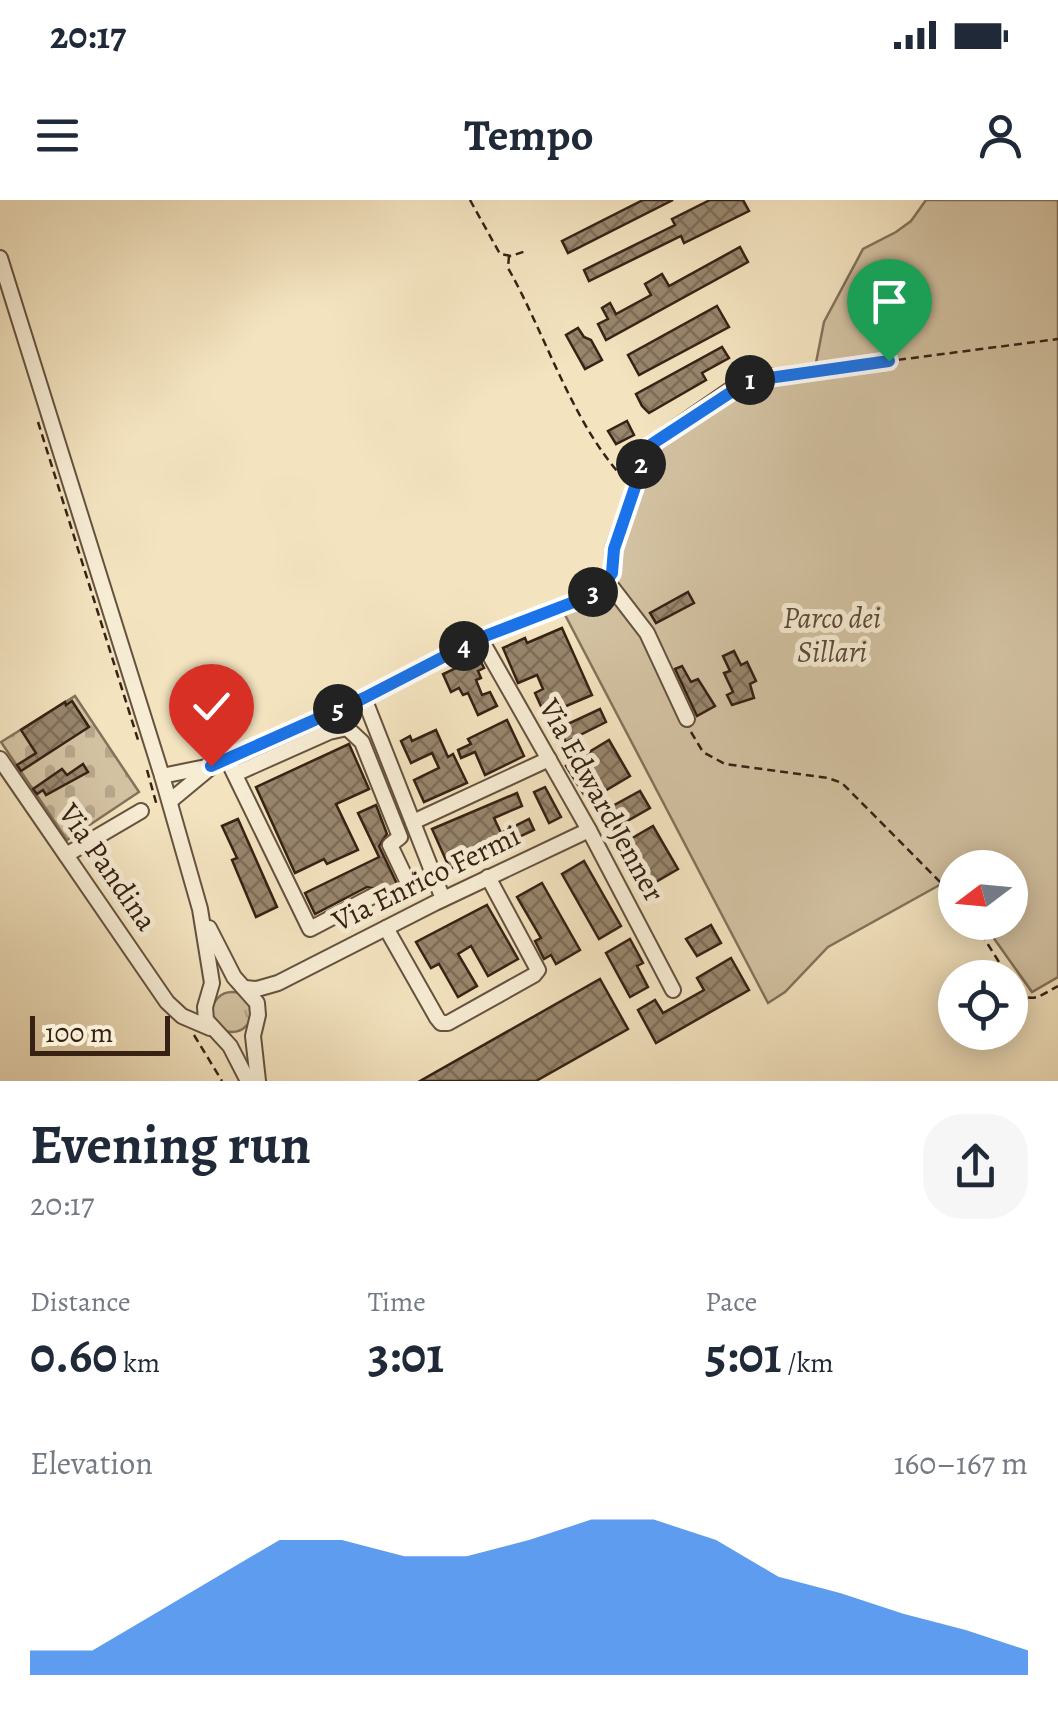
<!DOCTYPE html>
<html lang="en">
<head>
<meta charset="utf-8">
<style>
	:root { --surface:#fff; --page:#f6f6f7; --text:#1f2937; --muted:#747a83; --accent:#1a73e8 }
	body { margin:0; font-family:Alegreya,serif; background:var(--page); color:var(--text); height:100vh; display:flex; flex-direction:column; font-size:38px; white-space:nowrap }
	* { box-sizing:border-box; margin:0 }
	p { font-size:32px; color:var(--muted) }
	.icon { flex:none; width:55px; height:55px; fill:none; stroke:currentColor; stroke-width:2; stroke-linecap:round; stroke-linejoin:round }
	.map { position:relative; height:881px; overflow:hidden }
	.details { display:flex; flex-direction:column; background:var(--surface); flex:1 }
	.details>* { flex:none }
	.needle { width:65px; rotate:254deg }
	.tools { position:absolute; left:938px; top:650px; display:grid; gap:20px }
	.tools a { display:grid; place-items:center; width:90px; height:90px; border-radius:50%; background:var(--surface); box-shadow:0 5px 25px #0003; font-size:50px }
	.scale { position:absolute; left:30px; bottom:25px; width:140px; box-sizing:border-box; padding-left:10px; border:5px solid #362114; border-top:0; font-size:28px; line-height:35px; white-space:nowrap; color:#362114; -webkit-text-stroke:8px #f7edd5; paint-order:stroke }
	.pin { position:absolute; display:grid; place-items:center; width:85px; height:85px; color:#fff; margin:-102px -42px; border-radius:50% 50% 50% 0; rotate:-45deg; box-shadow:0 0 10px #0007 }
	.pin .icon { rotate:45deg }
	.km { position:absolute; width:50px; height:50px; margin:-25px; border-radius:50%; background:#222; color:#fff; font-size:28px; line-height:50px; text-align:center }
	.round { display:grid; place-items:center; flex:none; width:105px; height:105px; border-radius:40px; background:var(--page) }
	.summary { display:flex; align-items:center; justify-content:space-between; height:170px; padding:0 30px }
	h1 { font-size:55px; font-weight:700; line-height:75px }
	.figures { display:grid; grid-template-columns:repeat(3,1fr); gap:15px; height:170px; padding:10px 30px }
	.figures div { display:grid; align-content:center }
	.figures b { font-size:50px; font-weight:700 }
	.figures small { font-size:28px; font-weight:400 }
	.figures p { font-size:28px }
	.chart { height:280px; padding:20px 30px }
	.chart p { display:flex; justify-content:space-between }
	.chart svg { width:100%; height:180px; margin-top:10px; fill:var(--accent); opacity:.7 }
	.status { display:flex; justify-content:space-between; align-items:center; height:70px; padding:0 50px; background:var(--surface); direction:ltr }
	.status svg { height:28px; fill:currentColor }
	header { display:flex; justify-content:space-between; align-items:center; height:130px; padding:0 30px; background:var(--surface); font-size:45px; font-weight:700 }
	.map>svg:first-child { display:block }
</style>
</head>
<body>
<div class="status"><b>20:17</b><svg viewBox="0 0 49 12"><path d="M0 12V9h3v3zM5 12V6h3v6zM10 12V3h3v9zM15 12V0h3v12zM26 1h20v11H26zM47 4h2v5h-2z"/></svg></div>
<header><svg class="icon" aria-label="menu" viewBox="0 0 24 24"><path d="M4 6h16M4 12h16M4 18h16"/></svg>Tempo<svg class="icon" aria-label="person" viewBox="0 0 24 24"><circle cx="12" cy="8" r="4"/><path d="M4 21q1-7 8-7t8 7"/></svg></header>
<div class="map">
<svg width="1058" height="881" viewBox="0 0 1058 881">
	<defs>
		<pattern id="grass-tufts" width="24" height="20" patternUnits="userSpaceOnUse" patternTransform="scale(2.5)"><rect width="24" height="20" fill="#d3c2a2"/><path d="M3 7l-1-3M5 7V3M7 7l1-3M15 17l-1-3M17 17v-4M19 17l1-3" fill="none" stroke="#b6a68b"/></pattern>
		<pattern id="cemetery-stones" width="16" height="16" patternUnits="userSpaceOnUse" patternTransform="scale(2.5)"><rect width="16" height="16" fill="#d3c2a2"/><path d="M2 7V4a2 2 0 0 1 4 0v3zM10 15v-3a2 2 0 0 1 4 0v3z" fill="#b6a68b"/></pattern>
		<pattern id="building-cross-hatch" width="8" height="8" patternUnits="userSpaceOnUse" patternTransform="scale(2.5)"><rect width="8" height="8" fill="#98866d"/><path d="M0 0l8 8M0 8l8-8" fill="none" stroke="#7d6d58"/></pattern>
	</defs>
	<rect width="100%" height="100%" fill="#f3e3bf"/>
	<filter id="stains"><feTurbulence type="fractalNoise" baseFrequency=".002" numOctaves="4"/><feColorMatrix values="0 0 0 0 .2 0 0 0 0 .09 0 0 0 0 .02 0 0 0 .5 -.17"/></filter>
	<radialGradient id="worn" r=".72"><stop offset=".6" stop-color="#630" stop-opacity="0"/><stop offset="1" stop-color="#630" stop-opacity=".3"/></radialGradient>
	<circle fill="url(#grass-tufts)" stroke="#84725b" stroke-width="2.5" cx="232" cy="812" r="20"/>
	<polygon fill="url(#cemetery-stones)" stroke="#84725b" stroke-width="2.5" points="75,496 139,592 67,640 1,542"/>
	<polygon fill="#d3c2a2" stroke="#84725b" stroke-width="2.5" points="926,0 1058,0 1058,777 1032,792 983,723 1010,722 1010,668 955,668 955,692 945,682 828,747 785,792 768,803 563,411 608,385 617,350 651,248 734,191 773,179 814,173 824,122 863,49 896,32 911,21"/>
	<g fill="url(#building-cross-hatch)" stroke="#362114" stroke-width="2.5">
		<polygon points="643,0 673,0 568,53 562,41"/>
		<polygon points="710,0 743,0 749,11 684,43 681,36 589,81 584,70 675,25 672,19"/>
		<polygon points="740,47 748,62 606,140 598,124 608,119 602,108 610,103 616,114 651,95 645,84 662,74 669,86"/>
		<polygon points="717,106 729,127 639,175 628,155"/>
		<polygon points="578,128 584,137 591,140 602,160 585,169 566,135"/>
		<polygon points="722,147 729,158 702,173 706,180 649,213 642,206 636,194"/>
		<polygon points="627,221 634,235 616,244 608,231"/>
		<polygon points="688,392 694,403 656,423 650,413"/>
		<polygon points="562,428 592,495 545,515 535,493 543,489 537,475 518,483 503,448 525,438 527,443"/>
		<polygon points="734,451 741,465 747,462 756,481 750,484 754,498 732,505 727,495 733,492 724,473 730,471 723,456"/>
		<polygon points="473,460 474,463 480,460 484,468 478,471 481,478 476,480 482,495 490,492 497,506 478,515 468,493 463,495 459,488 451,492 443,474"/>
		<polygon points="682,466 691,482 698,479 715,506 697,516 675,469"/>
		<polygon points="72,501 89,527 21,571 17,565 36,553 21,530 65,502 66,505"/>
		<polygon points="600,509 606,522 566,542 559,528"/>
		<polygon points="507,520 524,556 485,575 475,552 461,558 458,550 471,544 468,539"/>
		<polygon points="436,530 448,557 453,554 467,583 424,602 414,580 439,568 432,553 411,563 401,541 410,536 412,541"/>
		<polygon points="609,540 630,576 588,601 566,566"/>
		<polygon points="349,544 369,589 336,604 358,650 327,664 324,659 295,673 256,587"/>
		<polygon points="83,564 88,572 46,595 43,590 37,594 33,589 62,569 67,575"/>
		<polygon points="545,587 561,617 549,623 534,592"/>
		<polygon points="640,591 650,608 608,632 598,614"/>
		<polygon points="517,593 522,606 494,618 501,633 529,619 534,630 450,669 432,629"/>
		<polygon points="376,605 387,634 379,646 397,684 395,693 382,699 377,689 367,687 315,714 305,693 379,657 358,613"/>
		<polygon points="238,619 277,707 256,717 232,660 237,658 222,626"/>
		<polygon points="653,626 678,669 642,690 617,647"/>
		<polygon points="584,661 621,726 599,739 562,674"/>
		<polygon points="542,683 580,750 556,764 551,755 544,759 535,741 541,738 517,697"/>
		<polygon points="487,705 518,759 488,776 471,746 458,754 477,786 458,797 439,764 431,768 416,742"/>
		<polygon points="711,725 721,743 697,756 686,739"/>
		<polygon points="630,739 643,763 637,766 648,787 630,797 606,753"/>
		<polygon points="731,758 749,790 656,843 638,810 655,800 663,813 704,790 697,778"/>
		<polygon points="600,779 628,829 536,881 420,881"/>
	</g>
	<g fill="none" stroke-linecap="round" stroke-linejoin="round">
		<defs>
			<g id="minor">
				<polyline points="0,58 162,576 200,709 212,783 205,807 206,820 230,846 248,881"/>
				<polyline points="607,381 647,433 687,519"/>
				<polyline points="480,438 589,630 673,790"/>
				<polyline points="364,498 443,699"/>
				<polyline points="0,559 167,802 182,816 210,828"/>
				<polyline points="232,569 310,729 371,697"/>
				<polyline points="235,574 329,532 347,528 362,542 400,637 390,645 410,687 405,691"/>
				<polyline points="162,576 211,566 364,498 480,438 579,400 607,381 612,373 613,349 649,246 733,188 771,176"/>
				<polyline points="170,601 211,567"/>
				<polyline points="413,622 549,559"/>
				<polyline points="66,655 141,611"/>
				<polyline points="209,728 234,777 257,803 258,815 253,836 258,881"/>
				<polyline points="386,728 437,818 441,823 448,823 534,775 538,770 488,677"/>
				<polyline points="245,788 257,789 278,783 435,703 589,630"/>
			</g>
		</defs>
		<use href="#minor" stroke="#65523f" stroke-width="18"/>
		<g stroke="#362114" stroke-width="2.5" stroke-dasharray="8 5" stroke-linecap="butt">
			<polyline points="470,0 500,54 511,56 526,51"/>
			<path d="M509 56 508 68C546 135 571 221 624 279"/>
			<polyline points="782,175 1058,139"/>
			<polyline points="38,222 139,543"/>
			<polyline points="691,532 703,552 725,564 828,578 842,583 955,697"/>
			<polyline points="147,570 157,606"/>
			<polyline points="974,722 1009,778"/>
			<path d="M1010 779C1029 806 1033 800 1058 786"/>
			<polyline points="194,835 222,881"/>
		</g>
		<use href="#minor" stroke="#f7edd5" stroke-width="14"/>
	</g>
	<g fill="none" stroke-linecap="round" stroke-linejoin="round">
		<defs>
			<polyline id="route" points="211,566 364,498 480,438 579,400 607,381 612,373 614,349 649,246 748,181 889,161"/>
		</defs>
		<use href="#route" stroke="#fff" stroke-width="20"/>
		<use href="#route" stroke="#1a73e8" stroke-width="12"/>
	</g>
	<g text-anchor="middle" stroke-width="10" stroke-linejoin="round" paint-order="stroke">
		<g font-size="30" font-style="italic" fill="#5d4938" stroke="#f7edd5">
			<text x="832" y="428">Parco dei<tspan x="832" dy="34">Sillari</tspan></text>
		</g>
		<g font-size="30" fill="#362114" stroke="#f7edd5">
			<text transform="translate(602 600) rotate(61)" y="10">Via Edward Jenner</text>
			<text transform="translate(108 667) rotate(55)" y="10">Via Pandina</text>
			<text transform="translate(426 678) rotate(-26)" y="10">Via Enrico Fermi</text>
		</g>
	</g>
	<rect width="100%" height="100%" filter="url(#stains)"/>
	<rect width="100%" height="100%" fill="url(#worn)"/>
</svg>
<div class="tools">
<a><svg class="needle" viewBox="-14 -14 28 28"><path d="M0-13l5 13h-10z" fill="#e53935"/><path d="M0 13l5-13h-10z" fill="#747a83"/></svg></a>
<a><svg class="icon" aria-label="locate" viewBox="0 0 24 24"><circle cx="12" cy="12" r="6"/><path d="M12 2v4M12 18v4M2 12h4M18 12h4"/></svg></a>
</div>
<div class="scale">100 m</div>
<div class="pin" style="left:889px;top:161px;background:#1e9e55"><svg class="icon" aria-label="arrive" viewBox="0 0 24 24"><path d="M6 21V4h12l-3 4 3 4H6"/></svg></div>
<div class="pin" style="left:211px;top:566px;background:#d93025"><svg class="icon" aria-label="check" viewBox="0 0 24 24"><path d="M5 12l5 5 9-10"/></svg></div>
<b class="km" style="left:750px;top:180px">1</b>
<b class="km" style="left:641px;top:264px">2</b>
<b class="km" style="left:593px;top:392px">3</b>
<b class="km" style="left:464px;top:446px">4</b>
<b class="km" style="left:338px;top:509px">5</b>
</div>
<section class="details">
<div class="summary"><div><h1>Evening run</h1><p>20:17</p></div><a class="round"><svg class="icon" aria-label="share" viewBox="0 0 24 24"><path d="M12 15V3M7 8l5-5 5 5M5 13v7h14v-7"/></svg></a></div>
<div class="figures">
<div><p>Distance</p><b>0.60<small> km</small></b></div>
<div><p>Time</p><b>3:01</b></div>
<div><p>Pace</p><b>5:01<small> /km</small></b></div>
</div>
<div class="chart"><p><span>Elevation</span>160–167 m</p>
<svg viewBox="0 0 160 44" preserveAspectRatio="none"><path d="M0 44V38L10 38L20 29L30 20L40 11L50 11L60 15L70 15L80 11L90 6L100 6L110 11L120 20L130 24L140 29L150 33L160 38V44z"/></svg>
</div>
</section>
</body>
</html>
